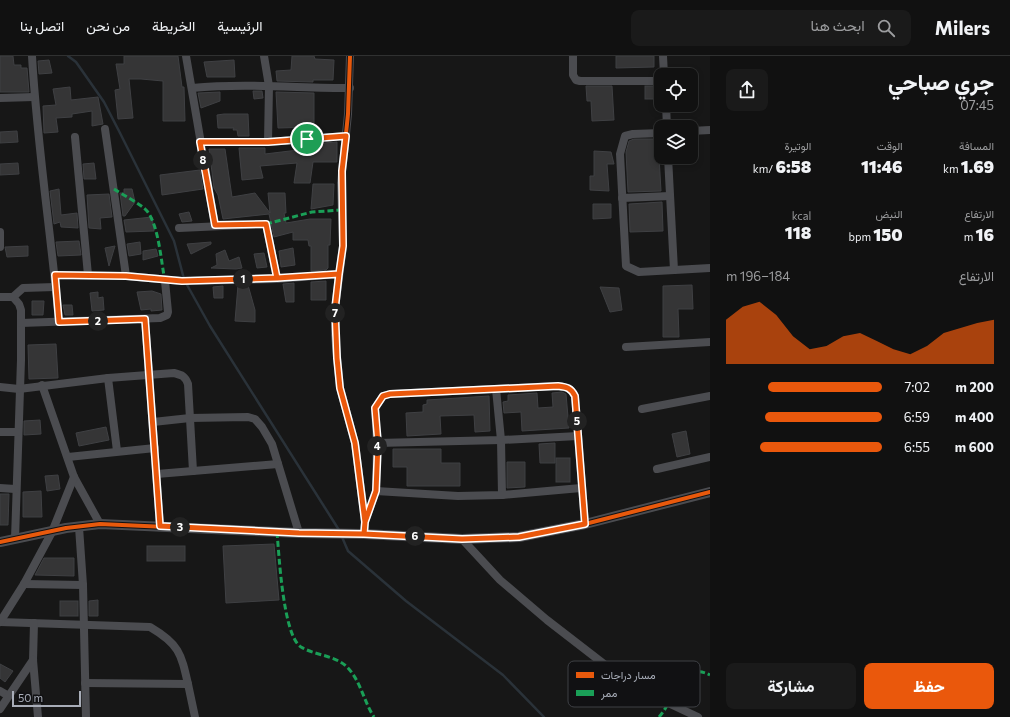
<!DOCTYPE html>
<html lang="ar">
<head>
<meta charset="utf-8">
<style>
	:root { --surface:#111; --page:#1a1a1a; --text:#f1f3f6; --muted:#9c9d9f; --line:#303131; --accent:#ea580c }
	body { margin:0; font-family:Commissioner,Vazirmatn,sans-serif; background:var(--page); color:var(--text); direction:rtl; height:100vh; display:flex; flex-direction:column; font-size:15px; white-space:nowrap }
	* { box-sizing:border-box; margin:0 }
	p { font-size:13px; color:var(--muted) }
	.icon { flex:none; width:22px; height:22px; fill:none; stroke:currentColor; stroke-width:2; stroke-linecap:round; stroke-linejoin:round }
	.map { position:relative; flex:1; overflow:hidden; direction:ltr }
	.panel { display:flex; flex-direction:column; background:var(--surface); width:300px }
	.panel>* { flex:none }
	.tools { position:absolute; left:654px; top:12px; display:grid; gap:8px }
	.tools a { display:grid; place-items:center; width:44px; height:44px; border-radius:8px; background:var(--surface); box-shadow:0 2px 6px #0003,0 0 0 1px var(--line); font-size:20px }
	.scale { position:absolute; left:12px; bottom:10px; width:69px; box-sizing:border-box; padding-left:4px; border:2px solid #a8adb8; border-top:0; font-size:11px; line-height:14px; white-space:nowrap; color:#a8adb8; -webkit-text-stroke:3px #111113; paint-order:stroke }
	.pin { position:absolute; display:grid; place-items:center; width:34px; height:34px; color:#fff; margin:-17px; border:2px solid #fff; border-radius:50%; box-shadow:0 1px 4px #0007 }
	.km { position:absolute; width:20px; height:20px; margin:-10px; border-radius:50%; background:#222; color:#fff; font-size:11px; line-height:20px; text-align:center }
	.round { display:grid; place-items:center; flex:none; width:42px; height:42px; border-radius:8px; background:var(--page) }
	.head { display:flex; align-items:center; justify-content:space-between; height:68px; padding:0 16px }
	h1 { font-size:22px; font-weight:800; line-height:30px }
	.stats { display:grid; grid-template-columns:repeat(3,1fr); gap:6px; height:68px; padding:4px 16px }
	.stats div { display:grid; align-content:center }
	.stats b { font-size:17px; font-weight:800 }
	.stats small { font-size:11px; font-weight:400 }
	.stats p { font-size:11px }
	.chart { height:112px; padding:8px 16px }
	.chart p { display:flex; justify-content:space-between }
	.chart svg { width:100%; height:72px; margin-top:4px; fill:var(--accent); opacity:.7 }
	.button { display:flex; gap:8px; margin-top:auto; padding:8px 16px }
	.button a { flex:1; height:46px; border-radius:8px; background:var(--accent); color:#fff; font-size:16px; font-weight:800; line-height:46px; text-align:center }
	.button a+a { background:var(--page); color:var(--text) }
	ul { padding:0 16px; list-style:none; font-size:13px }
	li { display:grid; grid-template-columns:64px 48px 1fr; align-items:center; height:30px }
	li i { height:10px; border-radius:5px; background:var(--accent) }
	header { display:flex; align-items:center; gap:24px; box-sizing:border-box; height:56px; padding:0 20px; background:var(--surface); border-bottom:1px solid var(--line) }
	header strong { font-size:19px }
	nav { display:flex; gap:22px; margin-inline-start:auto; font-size:14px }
	.search { width:280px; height:36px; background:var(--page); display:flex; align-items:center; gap:10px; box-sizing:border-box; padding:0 14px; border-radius:8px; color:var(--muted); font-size:15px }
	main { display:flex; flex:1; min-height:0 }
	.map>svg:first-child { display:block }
</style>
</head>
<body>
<header>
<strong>Milers</strong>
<div class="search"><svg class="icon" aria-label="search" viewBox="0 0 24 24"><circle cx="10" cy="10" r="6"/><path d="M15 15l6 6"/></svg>ابحث هنا</div>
<nav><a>الرئيسية</a><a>الخريطة</a><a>من نحن</a><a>اتصل بنا</a></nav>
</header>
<main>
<section class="panel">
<div class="head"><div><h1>جري صباحي</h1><p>07:45</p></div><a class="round"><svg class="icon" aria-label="share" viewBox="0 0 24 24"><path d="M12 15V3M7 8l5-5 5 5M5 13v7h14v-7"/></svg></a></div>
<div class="stats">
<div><p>المسافة</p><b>1.69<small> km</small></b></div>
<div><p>الوقت</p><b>11:46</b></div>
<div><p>الوتيرة</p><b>6:58<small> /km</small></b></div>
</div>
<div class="stats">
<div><p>الارتفاع</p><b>16<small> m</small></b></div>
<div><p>النبض</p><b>150<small> bpm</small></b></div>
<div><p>kcal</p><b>118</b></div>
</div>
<div class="chart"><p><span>الارتفاع</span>184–196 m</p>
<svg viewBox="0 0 160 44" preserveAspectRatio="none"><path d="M0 44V17L10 9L20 6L30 14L40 27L50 35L60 33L70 27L80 25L90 30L100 35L110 38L120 33L130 25L140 22L150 19L160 17V44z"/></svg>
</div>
<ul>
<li><b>200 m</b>7:02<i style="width:73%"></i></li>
<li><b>400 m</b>6:59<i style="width:75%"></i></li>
<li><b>600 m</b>6:55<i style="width:78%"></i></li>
</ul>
<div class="button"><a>حفظ</a><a>مشاركة</a></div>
</section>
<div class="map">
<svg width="710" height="661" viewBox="0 0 710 661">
	<rect width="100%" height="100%" fill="#171717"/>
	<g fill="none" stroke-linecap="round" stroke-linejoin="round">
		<g stroke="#2a3239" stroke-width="2.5">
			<polyline points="68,0 76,6 104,46 120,77 174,185 184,223"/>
			<polyline points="186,227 210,270 339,474"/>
			<polyline points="342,481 348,495 406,545 503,619 544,661"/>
		</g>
	</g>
	<g fill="#353536" stroke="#3f4043">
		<polygon points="0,0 13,0 14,9 21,9 21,12 27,12 29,36 0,36"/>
		<polygon points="124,0 178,0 182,31 184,31 185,65 163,65 163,25 141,23 129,23 133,62 118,63 115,34 120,33 116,8 124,8"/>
		<polygon points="292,0 314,0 315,3 334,4 333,24 313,24 313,26 277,25 276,15 291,14"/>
		<polygon points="616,0 654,0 654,11 616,12"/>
		<polygon points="49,4 52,17 39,18 38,5"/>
		<polygon points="234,4 235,21 207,21 204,6"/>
		<polygon points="586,30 612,30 614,64 592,65 591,45 587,45"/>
		<rect x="645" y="30" width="11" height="13"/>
		<polygon points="70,31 71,44 98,41 103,68 92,70 92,55 72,58 72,61 56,62 58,76 44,77 43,50 56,49 53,33"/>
		<polygon points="253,35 262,35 263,42 254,43"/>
		<polygon points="220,36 220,45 201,52 198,37"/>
		<polygon points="276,36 314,37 314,71 278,72"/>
		<polygon points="224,58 248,58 249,80 238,80 237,74 233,74 234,72 218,72 217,59"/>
		<polygon points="17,75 18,86 0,87 0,76"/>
		<polygon points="634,83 658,83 661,135 628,136 626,96 629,85"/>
		<polygon points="337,86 337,106 313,106 310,127 294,127 297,107 260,110 263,122 242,124 239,92 265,92 265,98 298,94 298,89"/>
		<polygon points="209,93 225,93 232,141 255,137 270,157 268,137 285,137 286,157 284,157 286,167 310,163 331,163 330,189 328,189 328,212 326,214 311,215 311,190 309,190 308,184 293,184 293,176 274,181 269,158 223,163 218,139 214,132"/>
		<polygon points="594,95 611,96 614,108 607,108 609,135 590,134 590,120 594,120"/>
		<polygon points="18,107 19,118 0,119 0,108"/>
		<polygon points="94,107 96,123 84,123 83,108"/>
		<polygon points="200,114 203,133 162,139 160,119"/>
		<polygon points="313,128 334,128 333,149 311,153"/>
		<polygon points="59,133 61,159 77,157 78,172 61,171 60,166 54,168 50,135"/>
		<polygon points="124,133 132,133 135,146 125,160 123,160 120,137 124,137"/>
		<polygon points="109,138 112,161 100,162 101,173 89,172 87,139"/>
		<polygon points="662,146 663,175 630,176 629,148"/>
		<polygon points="593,148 611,148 611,162 593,163"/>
		<polygon points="189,156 192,165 182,166 179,158"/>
		<polygon points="152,161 154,175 126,176 124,164"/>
		<polygon points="79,185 81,199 58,200 56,186"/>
		<polygon points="140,186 141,198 129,200 127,188"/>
		<polygon points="211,186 211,188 191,198 187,188"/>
		<polygon points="28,190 28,200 7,201 5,191"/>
		<polygon points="115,190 109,210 105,192"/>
		<polygon points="293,192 295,209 281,211 279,195"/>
		<polygon points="156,193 158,200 143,204 143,195"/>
		<polygon points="225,194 229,205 239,201 242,212 236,213 211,212 217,209 216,198"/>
		<polygon points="264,197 267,211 257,212 254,198"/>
		<polygon points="326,225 326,244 311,244 311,226"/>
		<polygon points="294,227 294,246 286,246 283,228"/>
		<polygon points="238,229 248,229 255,254 255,266 235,265"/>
		<polygon points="692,229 693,253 678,253 679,281 663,281 663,230"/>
		<polygon points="223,230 223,242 214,242 213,231"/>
		<polygon points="600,231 619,232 622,254 610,256"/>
		<polygon points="152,235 161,238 162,254 151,255 151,253 141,254 137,236"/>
		<polygon points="98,236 98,242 103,241 104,254 92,255 90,237"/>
		<polygon points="32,245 44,245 43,259 32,259"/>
		<polygon points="63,249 72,249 73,259 65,259"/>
		<polygon points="56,288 58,322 29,323 28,289"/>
		<polygon points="562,336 566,338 569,372 522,375 521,356 504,357 503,346 508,345 508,339 537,337 538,352 553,351 552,337"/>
		<polygon points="489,340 490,375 475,376 474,359 440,360 441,378 407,380 406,357 423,356 423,349 427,348 427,344"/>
		<polygon points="40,364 41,378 24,379 24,365"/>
		<polygon points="106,371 109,384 79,390 76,377"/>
		<polygon points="686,375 690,398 677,401 672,378"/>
		<polygon points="555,387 555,407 540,407 539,388"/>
		<polygon points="393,393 441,393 441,407 460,407 460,430 407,430 407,411 393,411"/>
		<rect x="556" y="402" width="14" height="24"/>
		<polygon points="507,406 525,406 525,431 507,432"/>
		<polygon points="58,419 60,433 47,435 45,420"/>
		<polygon points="41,435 42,461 23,461 23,436"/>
		<polygon points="0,438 9,438 8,469 0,469"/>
		<polygon points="274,488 279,544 226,547 223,490"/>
		<rect x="147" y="490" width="38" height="15"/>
		<polygon points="44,502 74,502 74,520 35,519"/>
		<polygon points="98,544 98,560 89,560 89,545"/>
		<rect x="60" y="545" width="18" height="15"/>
		<polygon points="0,608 13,615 5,626 0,622"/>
	</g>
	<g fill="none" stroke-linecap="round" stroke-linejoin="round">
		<g stroke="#4b4c50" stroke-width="8">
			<path d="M32 0C37 89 51 177 59 266"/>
			<polyline points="186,0 215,169"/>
			<polyline points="264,0 269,30 268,86"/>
			<polyline points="350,0 348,58 341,127 343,190 335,253 335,279 340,332 355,387 365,465"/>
			<polyline points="573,0 573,19 576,24 580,25 661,25"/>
			<polyline points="663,0 664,19"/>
			<path d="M192 32C245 27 297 32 350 32"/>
			<polyline points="0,42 34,41"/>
			<polyline points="666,49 667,71"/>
			<polyline points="105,73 126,220"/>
			<polyline points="691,75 710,74"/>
			<polyline points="661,77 633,78 625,80 620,98 626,210 639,216 710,212"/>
			<polyline points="75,81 88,219"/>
			<polyline points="200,86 268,86 346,80"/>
			<polyline points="668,101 674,214"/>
			<polyline points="622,142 670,140"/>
			<polyline points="179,172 266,168 277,223"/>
			<polyline points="0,176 0,191"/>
			<polyline points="55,219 126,220 182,225 277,223 339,218"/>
			<polyline points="0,241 13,241 19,248 21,254 21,304 15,483"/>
			<polyline points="13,241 23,232 55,231"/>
			<polyline points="145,263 160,470"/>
			<polyline points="21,267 160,262 167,259 168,256 165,225"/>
			<polyline points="626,291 710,286"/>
			<polyline points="108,322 117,395"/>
			<polyline points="42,329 74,421 100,468"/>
			<path d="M0 331 19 333 108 322 174 317C182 319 185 320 188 328L193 415"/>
			<polyline points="496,333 501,384 502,439"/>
			<polyline points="642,353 710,340"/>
			<polyline points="153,366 190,362 248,361 255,363 262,371 272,388 299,477"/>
			<polyline points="0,376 17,376"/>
			<polyline points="377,387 501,384 578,380"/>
			<polyline points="68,401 155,392"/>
			<polyline points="657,413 710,401"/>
			<polyline points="157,418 278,408"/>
			<polyline points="0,432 15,433"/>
			<polyline points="376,435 458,440 502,439 581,432"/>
			<polyline points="79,471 83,529 86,661"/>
			<path d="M364 478 365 465 376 435 377 387 375 352 383 340 390 338 557 330C566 331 571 332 575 340L585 468"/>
			<polyline points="462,483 500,524 547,564 613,615 647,637 698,661"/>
			<polyline points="24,528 83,529"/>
			<path d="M0 566 150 571C179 588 181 597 188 628"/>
			<polyline points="0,566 24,528 52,476 74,421"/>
			<polyline points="34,567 33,604 38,661"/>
			<polyline points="85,627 188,628 195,661"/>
			<polyline points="0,635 7,639"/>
			<polyline points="0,653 33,604"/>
		</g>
		<polyline stroke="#4b4c50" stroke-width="10" points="0,486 66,472 100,468 299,477 364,478 462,483 519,481 585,468 710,436"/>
		<g stroke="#1a9f57" stroke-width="3" stroke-dasharray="6 3" stroke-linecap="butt">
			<path d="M114 133C123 139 141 148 147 155 159 170 161 206 165 225"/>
			<polyline points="266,168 312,156 341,154"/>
			<path d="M277 476C279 498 283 580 301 591 316 600 336 599 348 612 361 626 364 646 374 661"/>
			<path d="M659 661C674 645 681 604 710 619"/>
		</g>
		<defs>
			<g id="cycleway">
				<polyline points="350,0 348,58 341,127 343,190 335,253 335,279 340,332 355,387 365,465"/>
				<polyline points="0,486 66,472 100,468 299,477 364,478 462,483 519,481 585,468 710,436"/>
			</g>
		</defs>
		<use href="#cycleway" stroke="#111113" stroke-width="6"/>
		<use href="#cycleway" stroke="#e8590c" stroke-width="4"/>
	</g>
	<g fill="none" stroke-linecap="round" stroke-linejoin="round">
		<defs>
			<path id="route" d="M307 83 346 80 342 115 343 190 339 218 277 222 182 225 126 220 55 219 59 266 145 263 160 470 299 477 364 478 365 466 376 435 378 387 375 352 383 340 390 338 558 330C567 331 571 332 575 340L585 468 519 481 462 483 364 478 365 466 355 387 340 332 337 302 335 253 339 218 277 222 266 168 215 169 200 86H268L307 83"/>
		</defs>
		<use href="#route" stroke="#fff" stroke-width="8"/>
		<use href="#route" stroke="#ea580c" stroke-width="5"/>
	</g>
	<rect x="568" y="605" width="132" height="46" rx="6" fill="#111113" stroke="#3e4045" stroke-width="1"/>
	<rect x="576" y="616" width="18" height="6" fill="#e8590c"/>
	<rect x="576" y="634" width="18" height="6" fill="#1a9f57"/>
	<g font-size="11" fill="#a8adb8">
		<text x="601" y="623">مسار دراجات</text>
		<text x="601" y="641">ممر</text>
	</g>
</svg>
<div class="tools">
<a><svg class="icon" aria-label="locate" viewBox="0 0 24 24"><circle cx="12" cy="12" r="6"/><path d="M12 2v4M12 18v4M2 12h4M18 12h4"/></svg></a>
<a><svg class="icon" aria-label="layers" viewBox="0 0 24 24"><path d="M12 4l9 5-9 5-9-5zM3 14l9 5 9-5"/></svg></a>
</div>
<div class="scale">50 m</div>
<div class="pin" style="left:307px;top:83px;background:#1e9e55"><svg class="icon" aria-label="arrive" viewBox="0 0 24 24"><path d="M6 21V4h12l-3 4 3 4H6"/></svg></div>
<b class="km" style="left:243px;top:223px">1</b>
<b class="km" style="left:98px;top:265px">2</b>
<b class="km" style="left:180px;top:471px">3</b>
<b class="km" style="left:377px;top:390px">4</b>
<b class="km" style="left:577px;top:365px">5</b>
<b class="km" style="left:415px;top:480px">6</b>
<b class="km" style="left:335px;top:257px">7</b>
<b class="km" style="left:203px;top:104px">8</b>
</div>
</main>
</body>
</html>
